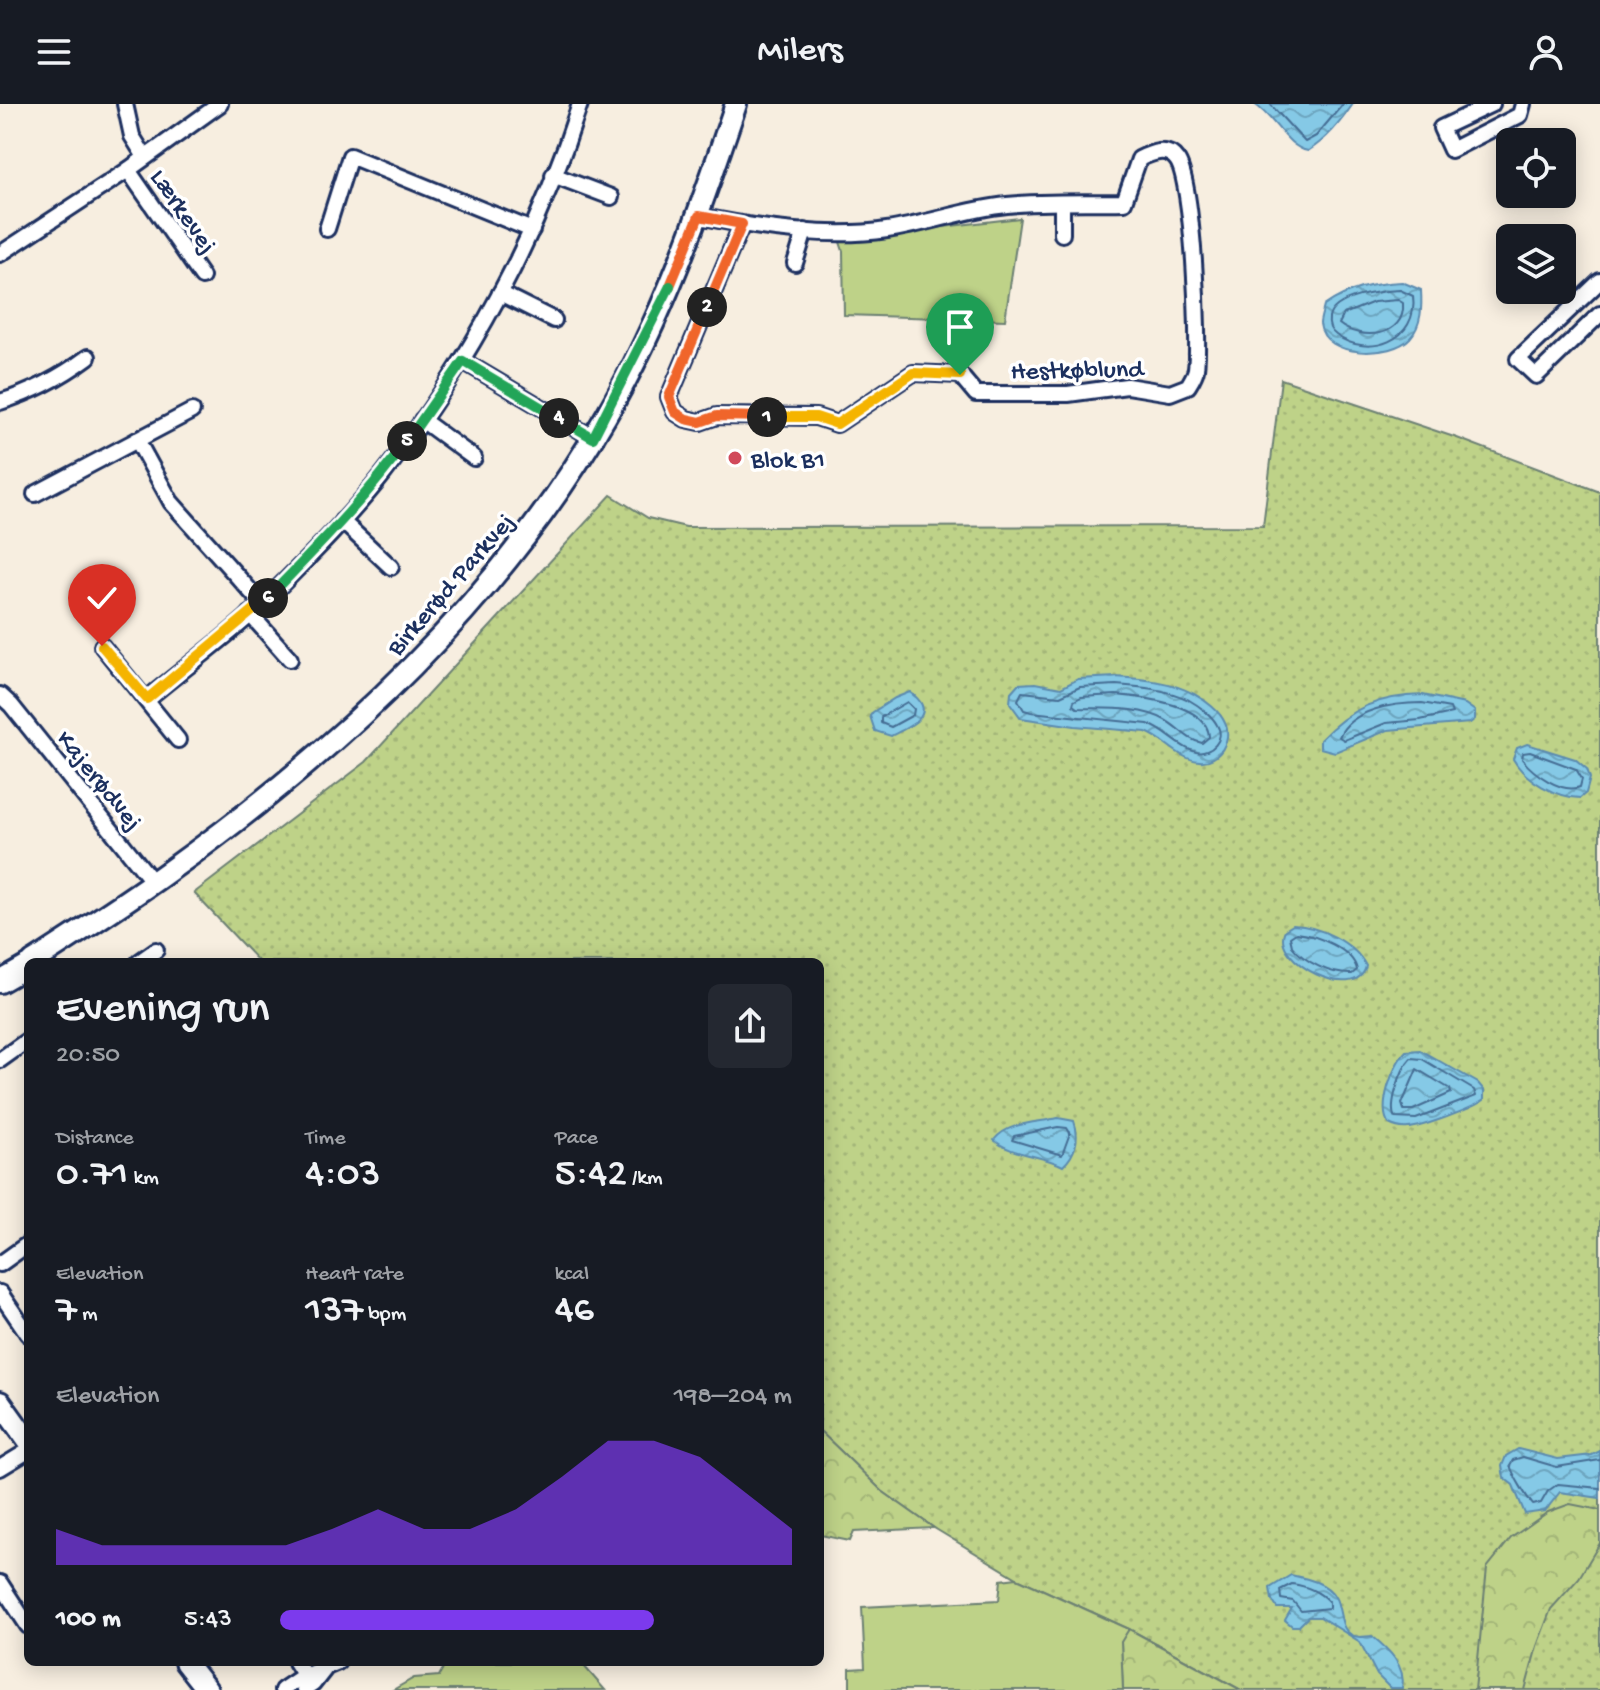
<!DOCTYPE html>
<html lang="en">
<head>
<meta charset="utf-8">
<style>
	:root { --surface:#171b24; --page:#242831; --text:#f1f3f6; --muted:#9ea1a6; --accent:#7c3aed }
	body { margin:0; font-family:"Gochi Hand",sans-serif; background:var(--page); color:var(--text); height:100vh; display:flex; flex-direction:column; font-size:30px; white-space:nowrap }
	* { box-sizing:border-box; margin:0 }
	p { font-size:26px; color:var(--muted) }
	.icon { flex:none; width:44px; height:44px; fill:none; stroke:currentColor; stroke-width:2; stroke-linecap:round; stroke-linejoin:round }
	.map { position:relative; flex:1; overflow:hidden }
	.sheet { position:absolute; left:24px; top:854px; width:800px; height:708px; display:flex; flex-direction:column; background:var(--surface); border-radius:12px; box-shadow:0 4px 20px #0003 }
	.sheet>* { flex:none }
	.buttons { position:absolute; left:1496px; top:24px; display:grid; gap:16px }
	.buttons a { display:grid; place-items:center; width:80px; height:80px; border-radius:12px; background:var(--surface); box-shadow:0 4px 20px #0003; font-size:40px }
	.pin { position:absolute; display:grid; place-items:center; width:68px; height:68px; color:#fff; margin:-82px -34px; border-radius:50% 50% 50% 0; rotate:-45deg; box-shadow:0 0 8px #0007 }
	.pin .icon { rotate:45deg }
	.km { position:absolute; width:40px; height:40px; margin:-20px; border-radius:50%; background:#222; color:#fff; font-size:22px; line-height:40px; text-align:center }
	.round { display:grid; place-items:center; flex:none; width:84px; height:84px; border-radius:12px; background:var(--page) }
	.overview { display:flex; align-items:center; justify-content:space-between; height:136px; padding:0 32px }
	h1 { font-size:44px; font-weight:600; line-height:60px }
	.metrics { display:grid; grid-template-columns:repeat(3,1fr); gap:12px; height:136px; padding:8px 32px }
	.metrics div { display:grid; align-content:center }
	.metrics b { font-size:40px; font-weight:600 }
	.metrics small { font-size:22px; font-weight:400 }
	.metrics p { font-size:22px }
	.chart { height:224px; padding:16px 32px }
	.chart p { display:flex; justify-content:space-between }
	.chart svg { width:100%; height:144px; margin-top:8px; fill:var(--accent); opacity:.7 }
	ul { padding:0 32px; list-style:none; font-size:26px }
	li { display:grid; grid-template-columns:128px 96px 1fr; align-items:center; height:60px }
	li i { height:20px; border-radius:10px; background:var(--accent) }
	header { display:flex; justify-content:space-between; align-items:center; height:104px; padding:0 32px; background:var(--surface); font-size:36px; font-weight:600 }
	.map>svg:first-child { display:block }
</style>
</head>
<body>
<header><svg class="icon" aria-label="menu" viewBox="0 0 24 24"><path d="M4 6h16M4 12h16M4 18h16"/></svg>Milers<svg class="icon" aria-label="person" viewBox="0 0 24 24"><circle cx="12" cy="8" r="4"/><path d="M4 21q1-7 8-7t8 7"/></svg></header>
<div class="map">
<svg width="1600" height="1586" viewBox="0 0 1600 1586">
	<defs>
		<pattern id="grass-dots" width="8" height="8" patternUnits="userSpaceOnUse" patternTransform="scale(2)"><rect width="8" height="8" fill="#bed288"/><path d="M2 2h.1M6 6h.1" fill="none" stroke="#a3b578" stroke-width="1.8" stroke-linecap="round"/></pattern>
		<pattern id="forest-crowns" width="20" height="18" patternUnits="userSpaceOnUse" patternTransform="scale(2)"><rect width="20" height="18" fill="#bed288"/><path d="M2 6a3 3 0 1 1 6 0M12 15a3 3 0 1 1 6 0" fill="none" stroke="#a3b578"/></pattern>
		<pattern id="water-waves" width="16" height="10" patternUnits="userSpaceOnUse" patternTransform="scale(2)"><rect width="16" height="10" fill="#85c9e6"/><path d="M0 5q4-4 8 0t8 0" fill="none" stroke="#6ca4be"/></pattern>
	</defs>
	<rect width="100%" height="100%" fill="#f7eee0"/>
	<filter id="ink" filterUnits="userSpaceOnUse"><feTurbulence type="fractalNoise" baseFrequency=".0125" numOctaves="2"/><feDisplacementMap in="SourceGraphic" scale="16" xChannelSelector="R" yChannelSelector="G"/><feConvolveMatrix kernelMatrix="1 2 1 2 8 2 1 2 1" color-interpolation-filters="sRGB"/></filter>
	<g filter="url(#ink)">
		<polygon fill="url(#grass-dots)" stroke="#6c8073" stroke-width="2" points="1281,275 1457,334 1600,388 1600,1586 1241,1586 1129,1525 1017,1474 934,1424 882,1387 820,1327 820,858 259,858 194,789 366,658 611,391 648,414 686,423 1263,422"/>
		<g fill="url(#forest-crowns)" stroke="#6c8073" stroke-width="2">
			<polygon points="820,1327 882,1387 934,1424 854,1428 850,1437 820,1431"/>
			<polygon points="1570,1400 1600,1406 1600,1439 1579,1474 1551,1505 1537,1542 1525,1586 1475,1586 1487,1464 1511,1434 1548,1408"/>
			<polygon points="1129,1525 1241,1586 1123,1586 1121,1538 1122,1532"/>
		</g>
		<g fill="#bed288" stroke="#6c8073" stroke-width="2">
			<polygon points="1020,114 1005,216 844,211 843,147 839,135"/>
			<polygon points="1017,1474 1129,1525 1121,1538 1123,1586 850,1586 850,1565 865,1564 862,1503 999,1496 1001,1476"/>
			<polygon points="447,1558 562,1558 584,1562 605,1586 393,1586 414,1574 439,1572"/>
		</g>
		<g fill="url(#water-waves)" stroke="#5b8bb0" stroke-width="2">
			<path d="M1254 0H1353C1340 19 1327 35 1308 47 1286 43 1274 12 1254 0Z"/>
			<path d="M1402 178 1421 186C1422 202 1422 221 1410 234 1392 254 1324 255 1320 220 1320 215 1323 207 1324 202 1348 185 1373 179 1402 178Z"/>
			<path d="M1116 573C1143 575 1170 577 1194 590 1205 596 1220 607 1225 619 1233 636 1219 659 1199 657 1178 655 1165 635 1146 628L1075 622 1021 614 1010 599 1011 588 1018 580 1035 579 1061 584 1078 575Z"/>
			<path d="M910 588C940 610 911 622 891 632L875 627 870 612 873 608 895 594Z"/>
			<path d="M1423 591 1465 600 1475 607V615L1470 619 1388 626 1335 648 1320 644V636C1350 604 1378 592 1423 591Z"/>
			<path d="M1527 640 1575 655 1587 665 1590 674 1586 689 1580 694C1556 694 1525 676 1513 655L1517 644Z"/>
			<path d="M1293 821C1319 822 1354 838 1366 862 1357 901 1269 857 1285 826Z"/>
			<path d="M1420 946 1478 979 1484 986V996C1474 1004 1420 1024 1408 1024 1401 1025 1395 1023 1389 1020 1377 1004 1393 960 1406 947Z"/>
			<path d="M1058 1014 1074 1017C1080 1033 1076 1050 1063 1062 1043 1051 1010 1051 994 1036 1008 1018 1036 1019 1058 1014Z"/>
			<polygon points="1518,1345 1558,1355 1592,1351 1600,1347 1600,1394 1560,1388 1545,1407 1525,1410 1513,1381 1504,1374 1502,1362 1506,1352"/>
			<path d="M1291 1471C1305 1474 1327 1478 1335 1493 1343 1505 1337 1532 1360 1533 1364 1533 1368 1532 1372 1532 1387 1544 1407 1562 1402 1584H1390L1377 1571 1360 1538 1320 1513H1308L1299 1522H1292L1285 1516 1292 1504H1277L1272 1496 1270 1484Z"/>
		</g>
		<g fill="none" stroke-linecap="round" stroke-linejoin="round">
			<g stroke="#456d94" stroke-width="2">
				<polyline points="1270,0 1305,38 1316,32 1343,0"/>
				<path d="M1400 186 1413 192C1419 237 1368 255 1336 231 1330 227 1328 221 1329 214 1333 192 1382 187 1400 186Z"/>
				<path d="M1398 196 1403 199C1406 234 1360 237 1339 220L1344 210 1374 198Z"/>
				<path d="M1116 581C1141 583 1166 585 1189 596 1198 601 1212 611 1217 621 1226 635 1211 651 1196 648 1179 644 1166 626 1148 620L1031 608 1024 606 1018 596 1022 588 1060 592 1080 583Z"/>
				<path d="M1116 591C1140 593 1208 600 1209 633L1202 639C1187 636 1178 623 1165 616 1140 602 1104 605 1077 604L1073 601 1074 597 1081 593Z"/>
				<polygon points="907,598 914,605 913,611 891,623 881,619 881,613"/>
				<path d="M1422 599 1450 604 1452 609 1420 616 1386 619 1344 636 1339 633C1351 605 1394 599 1422 599Z"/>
				<path d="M1530 648 1576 665 1582 675 1580 683C1561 690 1533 669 1522 655L1523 649Z"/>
				<path d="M1296 829C1316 831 1353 845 1357 866L1352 870C1331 871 1304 858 1292 842L1290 833Z"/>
				<path d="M1411 954 1422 955 1474 986 1476 992 1416 1015 1395 1014C1388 1002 1401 964 1411 954Z"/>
				<polygon points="1417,965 1450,985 1451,989 1413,1006 1404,1006 1402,1000"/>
				<polygon points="1058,1023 1067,1024 1070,1029 1062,1051 1012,1036 1014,1032"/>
				<path d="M1600 1356 1557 1363 1523 1353 1513 1356 1510 1361C1513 1371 1526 1392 1533 1401L1541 1399 1548 1387 1558 1380 1600 1384"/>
				<path d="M1292 1480C1306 1482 1319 1487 1329 1498V1504L1301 1507 1293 1497 1281 1495 1280 1486Z"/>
			</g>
			<defs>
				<g id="street">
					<polyline points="125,0 132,32 145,53"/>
					<polyline points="1492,0 1441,24 1451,46 1520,11 1523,0"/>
					<polyline points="128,66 202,173"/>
					<polyline points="553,71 611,93"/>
					<polyline points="1062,100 1062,130"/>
					<path d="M699 112C756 124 830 135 887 126 928 120 966 105 1007 101 1046 97 1085 99 1124 98L1139 55C1151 49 1167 42 1177 56 1193 77 1200 235 1196 265 1195 271 1191 277 1188 282L1170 289 1127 282 1068 290H976L960 271 913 269 837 320 816 313 717 312 700 318 686 315 675 308 669 293 742 120"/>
					<polyline points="327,125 350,52 532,126"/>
					<polyline points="0,150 128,66 220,0"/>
					<polyline points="795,159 805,127"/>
					<polyline points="1600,177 1518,255 1536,272 1600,210"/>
					<polyline points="500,189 554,216"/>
					<polyline points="463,257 593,334"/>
					<path d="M0 298C33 288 61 273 88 253"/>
					<polyline points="422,316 474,354"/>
					<polyline points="137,336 171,398 262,500"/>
					<polyline points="35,390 192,307"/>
					<polyline points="342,417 391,463"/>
					<polyline points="250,510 290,555"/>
					<polyline points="102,542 178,636"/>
					<polyline points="0,591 11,601 153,778"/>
					<path d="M147 595C185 563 228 533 264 498 305 457 348 415 384 369 469 259 538 133 580 0"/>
					<polyline points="139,858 156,846"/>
					<polyline points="0,956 28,936"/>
					<polyline points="0,1160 28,1140"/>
					<polyline points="0,1189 28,1230"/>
					<polyline points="0,1364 28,1347"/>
					<polyline points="0,1479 28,1522"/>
					<polyline points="296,1558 305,1572"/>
					<polyline points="282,1586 300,1574 338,1558"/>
					<polyline points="304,1586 313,1580 324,1566"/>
				</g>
				<g id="secondary">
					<path d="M33 858C79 828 125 799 169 767 341 644 500 496 606 312 663 214 700 107 736 0"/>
					<polyline points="0,878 28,862"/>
					<polyline points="0,1298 28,1337"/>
					<polyline points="185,1558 207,1586"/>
				</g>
			</defs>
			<use href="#street" stroke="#1b2f5e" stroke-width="20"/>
			<use href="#secondary" stroke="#1b2f5e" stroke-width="26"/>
			<use href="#street" stroke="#fff" stroke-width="14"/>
			<use href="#secondary" stroke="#fff" stroke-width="20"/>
		</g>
	</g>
	<g fill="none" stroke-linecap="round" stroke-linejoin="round" filter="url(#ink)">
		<defs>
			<polyline id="split-1" points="767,313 816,313 837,320 913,269 960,271"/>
			<polyline id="split-2" points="707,203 669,293 675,308 686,315 700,318 717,312 767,313"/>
			<polyline id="split-3" points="670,182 699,112 742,120 707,203"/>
			<polyline id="split-4" points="559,314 593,334 670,182"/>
			<polyline id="split-5" points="407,337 463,257 559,314"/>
			<path id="split-6" d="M268 494C317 443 366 394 407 337"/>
			<polyline id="split-7" points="102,542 147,595 268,494"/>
		</defs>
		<use href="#split-1" stroke="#fff" stroke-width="16"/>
		<use href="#split-2" stroke="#fff" stroke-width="16"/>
		<use href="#split-3" stroke="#fff" stroke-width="16"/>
		<use href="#split-4" stroke="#fff" stroke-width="16"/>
		<use href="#split-5" stroke="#fff" stroke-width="16"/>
		<use href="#split-6" stroke="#fff" stroke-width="16"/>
		<use href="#split-7" stroke="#fff" stroke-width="16"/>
		<use href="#split-1" stroke="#f5b400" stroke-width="10"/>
		<use href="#split-2" stroke="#f0652b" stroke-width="10"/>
		<use href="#split-3" stroke="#f0652b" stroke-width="10"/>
		<use href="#split-4" stroke="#22a559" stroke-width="10"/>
		<use href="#split-5" stroke="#22a559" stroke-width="10"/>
		<use href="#split-6" stroke="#22a559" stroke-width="10"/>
		<use href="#split-7" stroke="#f5b400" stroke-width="10"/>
	</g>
	<circle fill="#d1495b" stroke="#fff" stroke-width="3" cx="735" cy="354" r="8"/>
	<g text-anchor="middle" stroke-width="7" stroke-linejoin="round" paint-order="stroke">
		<g font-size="26" fill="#1b2f5e" stroke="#fff">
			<text transform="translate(185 106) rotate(55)" y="9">Lærkevej</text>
			<text transform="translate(1077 264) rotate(-1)" y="9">Hestkøblund</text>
			<text transform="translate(449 479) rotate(-49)" y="9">Birkerød Parkvej</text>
			<text transform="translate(101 675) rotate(51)" y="9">Kajerødvej</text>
		</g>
		<g font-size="26" fill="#1b2f5e" stroke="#fff" text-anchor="start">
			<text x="751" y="363">Blok B1</text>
		</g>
	</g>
</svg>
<div class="buttons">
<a><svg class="icon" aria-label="locate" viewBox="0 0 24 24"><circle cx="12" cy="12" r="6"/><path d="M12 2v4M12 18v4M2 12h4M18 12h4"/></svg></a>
<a><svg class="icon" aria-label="layers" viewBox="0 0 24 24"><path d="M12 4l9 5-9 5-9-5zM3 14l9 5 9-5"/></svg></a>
</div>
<div class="pin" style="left:960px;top:271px;background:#1e9e55"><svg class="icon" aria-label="arrive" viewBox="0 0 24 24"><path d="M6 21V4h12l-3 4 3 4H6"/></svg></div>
<div class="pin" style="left:102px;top:542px;background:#d93025"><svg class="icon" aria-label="check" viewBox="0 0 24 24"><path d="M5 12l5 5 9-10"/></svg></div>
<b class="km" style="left:767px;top:313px">1</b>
<b class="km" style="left:707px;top:203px">2</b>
<b class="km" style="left:559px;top:314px">4</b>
<b class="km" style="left:407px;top:337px">5</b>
<b class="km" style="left:268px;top:494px">6</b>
<section class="sheet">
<div class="overview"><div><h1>Evening run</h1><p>20:50</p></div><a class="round"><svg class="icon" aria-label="share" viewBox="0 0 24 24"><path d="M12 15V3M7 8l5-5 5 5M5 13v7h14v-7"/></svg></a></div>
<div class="metrics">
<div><p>Distance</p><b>0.71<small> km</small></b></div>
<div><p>Time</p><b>4:03</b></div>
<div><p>Pace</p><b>5:42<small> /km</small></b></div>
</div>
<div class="metrics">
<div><p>Elevation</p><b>7<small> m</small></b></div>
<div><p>Heart rate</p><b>137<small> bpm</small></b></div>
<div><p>kcal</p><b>46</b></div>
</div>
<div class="chart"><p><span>Elevation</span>198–204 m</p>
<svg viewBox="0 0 160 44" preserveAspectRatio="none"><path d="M0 44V33L10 38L20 38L30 38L40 38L50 38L60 33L70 27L80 33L90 33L100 27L110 17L120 6L130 6L140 11L150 22L160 33V44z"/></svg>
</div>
<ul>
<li><b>100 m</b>5:43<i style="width:73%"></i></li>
</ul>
</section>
</div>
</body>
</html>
